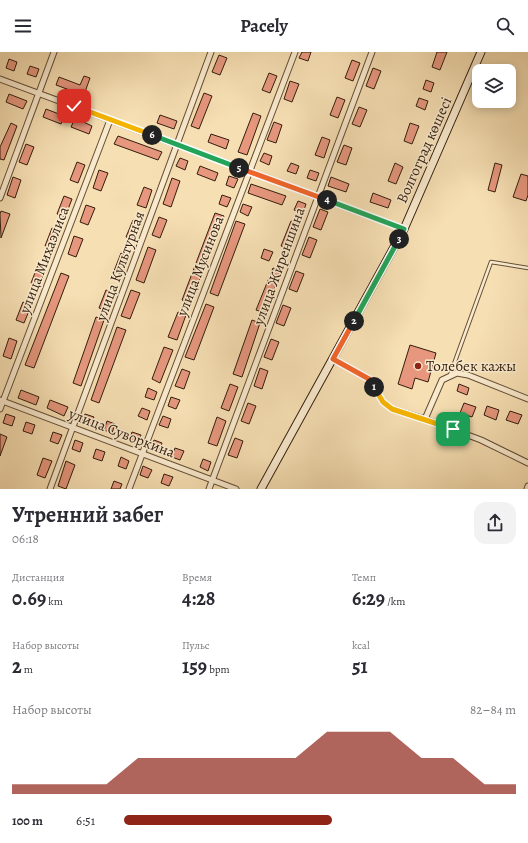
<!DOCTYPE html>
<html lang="ru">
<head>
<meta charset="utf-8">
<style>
	:root { --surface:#fff; --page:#f2f2f3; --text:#2b2b33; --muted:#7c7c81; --accent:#8f2418 }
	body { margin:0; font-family:Alegreya,serif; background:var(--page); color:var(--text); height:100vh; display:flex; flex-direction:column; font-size:15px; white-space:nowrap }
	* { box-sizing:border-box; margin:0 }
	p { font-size:13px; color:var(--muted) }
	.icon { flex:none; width:22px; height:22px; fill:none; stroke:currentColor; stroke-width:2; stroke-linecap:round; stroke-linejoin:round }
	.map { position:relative; height:437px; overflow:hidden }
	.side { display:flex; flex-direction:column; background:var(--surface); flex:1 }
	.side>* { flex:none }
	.buttons { position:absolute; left:472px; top:12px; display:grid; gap:8px }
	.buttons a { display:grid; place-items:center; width:44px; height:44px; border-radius:8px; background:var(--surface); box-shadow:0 2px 10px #0003; font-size:20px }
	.pin { position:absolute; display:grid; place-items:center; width:34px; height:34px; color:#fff; margin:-17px; border-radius:8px; box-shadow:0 2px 6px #0006 }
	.km { position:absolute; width:20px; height:20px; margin:-10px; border-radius:50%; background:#222; color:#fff; font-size:11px; line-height:20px; text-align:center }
	.round { display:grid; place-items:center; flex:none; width:42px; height:42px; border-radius:12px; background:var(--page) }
	.headline { display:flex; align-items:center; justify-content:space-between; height:68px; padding:0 12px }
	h1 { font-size:22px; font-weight:700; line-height:30px }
	.metrics { display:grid; grid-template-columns:repeat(3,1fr); gap:6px; height:68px; padding:4px 12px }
	.metrics div { display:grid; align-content:center }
	.metrics b { font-size:20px; font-weight:700 }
	.metrics small { font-size:11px; font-weight:400 }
	.metrics p { font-size:11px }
	.chart { height:112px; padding:8px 12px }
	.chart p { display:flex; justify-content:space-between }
	.chart svg { width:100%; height:72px; margin-top:4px; fill:var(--accent); opacity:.7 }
	ul { padding:0 12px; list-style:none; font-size:13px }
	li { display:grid; grid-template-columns:64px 48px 1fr; align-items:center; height:30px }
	li i { height:10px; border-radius:5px; background:var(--accent) }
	header { display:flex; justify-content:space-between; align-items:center; height:52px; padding:0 12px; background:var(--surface); font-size:18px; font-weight:700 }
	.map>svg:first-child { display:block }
</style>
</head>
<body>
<header><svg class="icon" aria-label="menu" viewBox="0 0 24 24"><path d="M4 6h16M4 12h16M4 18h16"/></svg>Pacely<svg class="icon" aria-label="search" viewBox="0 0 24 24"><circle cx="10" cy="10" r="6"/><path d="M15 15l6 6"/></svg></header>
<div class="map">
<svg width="528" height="437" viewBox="0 0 528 437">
	<rect width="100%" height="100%" fill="#f6dfb3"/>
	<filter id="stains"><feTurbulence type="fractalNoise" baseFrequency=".005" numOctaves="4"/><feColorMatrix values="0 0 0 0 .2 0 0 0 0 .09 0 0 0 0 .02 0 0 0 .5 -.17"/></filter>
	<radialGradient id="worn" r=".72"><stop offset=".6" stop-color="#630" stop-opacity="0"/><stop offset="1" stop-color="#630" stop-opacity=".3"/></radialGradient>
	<g fill="#e6977e" stroke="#331e0d">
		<polygon points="302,0 311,0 308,9 299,6"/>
		<polygon points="437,0 447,0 440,18 432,15"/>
		<polygon points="219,3 227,6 220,23 212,20"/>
		<polygon points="9,7 17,10 14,19 6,16"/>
		<polygon points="352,8 360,11 353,29 345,26"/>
		<polygon points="30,14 39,17 36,25 27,22"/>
		<polygon points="373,16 381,19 374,37 366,34"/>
		<polygon points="269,21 277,24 270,41 262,38"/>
		<polygon points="84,24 90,26 85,40 82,39 80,46 74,43 75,40 56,33 59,25 80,33"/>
		<polygon points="426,28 434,31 431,40 423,37"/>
		<polygon points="290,29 299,32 292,50 284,47"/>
		<polygon points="204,41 212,44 199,77 191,74"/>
		<polygon points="9,42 27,49 23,57 6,50"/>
		<polygon points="337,45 345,48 338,66 330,63"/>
		<polygon points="419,46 428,49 425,58 416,54"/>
		<polygon points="359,55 367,58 360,75 352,72"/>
		<polygon points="46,57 64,64 61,72 43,65"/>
		<polygon points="253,61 261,64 247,103 238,100"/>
		<polygon points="160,63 177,69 174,77 157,71"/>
		<polygon points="75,66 92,74 89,82 71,75"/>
		<polygon points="274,70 282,73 276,91 267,88"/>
		<polygon points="11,71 17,74 4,108 0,107 0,95"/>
		<polygon points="410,71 419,74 412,92 404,89"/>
		<polygon points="211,82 229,88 226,97 208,90"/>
		<polygon points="118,84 162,100 158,108 114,92"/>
		<polygon points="322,85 330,88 324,106 315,103"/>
		<polygon points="26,92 34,95 27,113 19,110"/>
		<polygon points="344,93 352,96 346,113 337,110"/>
		<polygon points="264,101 272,104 269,113 260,109"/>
		<polygon points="180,106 188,109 185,118 176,114"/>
		<polygon points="77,110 85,113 78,131 70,128"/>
		<polygon points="291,111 299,114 296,122 287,119"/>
		<polygon points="395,111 403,115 396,132 388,129"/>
		<polygon points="495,111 502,113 495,140 488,138"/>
		<polygon points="200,114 218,121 215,129 197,122"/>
		<polygon points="99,118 108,121 101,139 93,136"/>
		<polygon points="310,118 319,121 316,129 307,126"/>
		<polygon points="521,122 528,124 528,143 526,149 513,145"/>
		<polygon points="229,124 238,127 234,136 226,133"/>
		<polygon points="13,125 21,128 15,146 7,143"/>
		<polygon points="331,125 349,132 346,140 328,134"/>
		<polygon points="172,126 180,129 171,155 163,152"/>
		<polygon points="251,132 286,144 282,153 248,141"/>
		<polygon points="144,135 152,138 146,156 137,153"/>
		<polygon points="373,141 391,148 388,156 370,150"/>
		<polygon points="222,143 231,146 227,155 219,152"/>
		<polygon points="64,144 72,147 65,165 57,162"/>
		<polygon points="298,149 306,152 303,161 294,158"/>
		<polygon points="243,152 252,155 248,164 240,160"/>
		<polygon points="86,153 95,156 88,173 80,170"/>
		<polygon points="320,157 328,160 321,178 313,175"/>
		<polygon points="1,159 10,162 1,186 0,162"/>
		<polygon points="215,161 224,164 190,252 182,248"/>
		<polygon points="159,165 167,168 160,186 152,183"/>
		<polygon points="133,168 141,171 134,189 126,185"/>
		<polygon points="236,169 245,172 218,244 210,241"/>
		<polygon points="291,169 299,173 289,197 281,194"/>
		<polygon points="52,176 60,179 54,197 45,194"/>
		<polygon points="74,184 83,187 76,205 68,202"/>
		<polygon points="309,185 317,188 310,206 302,203"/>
		<polygon points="148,195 156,198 144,231 136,228"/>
		<polygon points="264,197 273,200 269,209 261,206"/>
		<polygon points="121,201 129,204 122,222 114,219"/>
		<polygon points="38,213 46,216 39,234 31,231"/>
		<polygon points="273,216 281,219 265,261 256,258"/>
		<polygon points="296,219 304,222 297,240 289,237"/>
		<polygon points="61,221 69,224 34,316 25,313"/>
		<polygon points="106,238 114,241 108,259 99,256"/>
		<polygon points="131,238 140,241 130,267 121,264"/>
		<polygon points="23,250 31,254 24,271 16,268"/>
		<polygon points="206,252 214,255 194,308 185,305"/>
		<polygon points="283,253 291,256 284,274 276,271"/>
		<polygon points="178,260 186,263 177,288 168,285"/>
		<polygon points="96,265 104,268 81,334 73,331"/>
		<polygon points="252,268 260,271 242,325 233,322"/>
		<polygon points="117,275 126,278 99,351 91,348"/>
		<polygon points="9,286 17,289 11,307 3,304"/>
		<polygon points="271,287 279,290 272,308 264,305"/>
		<polygon points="410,293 436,301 428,330 415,326 412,337 398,332"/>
		<polygon points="164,295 173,298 160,331 152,327"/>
		<polygon points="260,316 268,319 262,337 254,334"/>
		<polygon points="182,317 190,320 184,337 175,334"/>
		<polygon points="230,332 238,335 229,359 221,356"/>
		<polygon points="459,332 469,336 467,343 457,339"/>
		<polygon points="148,336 157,340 154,348 145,345"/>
		<polygon points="21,338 39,345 36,353 18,346"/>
		<polygon points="171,345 180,348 176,357 168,354"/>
		<polygon points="50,348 68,355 64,364 47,356"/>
		<polygon points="248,351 256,354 249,372 241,369"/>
		<polygon points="464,351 476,355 472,365 460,361"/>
		<polygon points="487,354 499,358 496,368 484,363"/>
		<polygon points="142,356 150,359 147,368 138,364"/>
		<polygon points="510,359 522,363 518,372 506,368"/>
		<polygon points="6,362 15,365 12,374 3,371"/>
		<polygon points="85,362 94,365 90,374 82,370"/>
		<polygon points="163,364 171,367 168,376 159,373"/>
		<polygon points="217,365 226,369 217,394 208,391"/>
		<polygon points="107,369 115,372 112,381 104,378"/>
		<polygon points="26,370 35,373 32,382 23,379"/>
		<polygon points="53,380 62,383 58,392 50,389"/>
		<polygon points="132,380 141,383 138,392 129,389"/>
		<polygon points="0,382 7,385 0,404"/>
		<polygon points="235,386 243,389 237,406 228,403"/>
		<polygon points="75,388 83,391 80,400 72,397"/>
		<polygon points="154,388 162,391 159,400 151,396"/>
		<polygon points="175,396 184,399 180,408 172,405"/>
		<polygon points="96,397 105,400 102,409 93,406"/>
		<polygon points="121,405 129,409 126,417 118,414"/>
		<polygon points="43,406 52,409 45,426 37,423"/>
		<polygon points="203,407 211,410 208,419 200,415"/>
		<polygon points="66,409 75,413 66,437 58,434"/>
		<polygon points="143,414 152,418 148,426 140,423"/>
		<polygon points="164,422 173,425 169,434 161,431"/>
		<polygon points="114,429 122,432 120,437 111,437"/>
	</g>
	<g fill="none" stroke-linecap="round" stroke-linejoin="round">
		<defs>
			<polyline id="lane" points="450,323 491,210 528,216"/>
			<g id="street">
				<polyline points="0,27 404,177"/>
				<polyline points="0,146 54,0"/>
				<polyline points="333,307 369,327 383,350 392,357 425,367 442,328 457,321 468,323 528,347"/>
				<polyline points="0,348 236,437"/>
				<polyline points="0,357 110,68"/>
				<polyline points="425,367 481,388 528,411"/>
				<polyline points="50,437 211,0"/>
				<polyline points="129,437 295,0"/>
				<polyline points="209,437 372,0"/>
				<polyline points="527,437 528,434"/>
			</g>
			<polyline id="secondary" points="261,437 404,177 481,0"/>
		</defs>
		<use href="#lane" stroke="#644e36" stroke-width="4.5"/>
		<use href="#street" stroke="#644e36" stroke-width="7"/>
		<use href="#secondary" stroke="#331e0d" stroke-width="9"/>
		<use href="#lane" stroke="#f9eace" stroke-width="2.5"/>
		<use href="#street" stroke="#f9eace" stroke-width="5"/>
		<use href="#secondary" stroke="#f9eace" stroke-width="7"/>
	</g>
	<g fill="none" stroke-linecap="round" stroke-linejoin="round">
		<defs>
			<polyline id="split-1" points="374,335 383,350 392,357 453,377"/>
			<polyline id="split-2" points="354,269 333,307 369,327 374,335"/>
			<polyline id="split-3" points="354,269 399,187"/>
			<polyline id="split-4" points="327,148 404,177 399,187"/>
			<polyline id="split-5" points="239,116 327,148"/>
			<polyline id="split-6" points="152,83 239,116"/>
			<polyline id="split-7" points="74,54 152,83"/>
		</defs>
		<use href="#split-1" stroke="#fff" stroke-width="8"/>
		<use href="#split-2" stroke="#fff" stroke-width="8"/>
		<use href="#split-3" stroke="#fff" stroke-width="8"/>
		<use href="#split-4" stroke="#fff" stroke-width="8"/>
		<use href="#split-5" stroke="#fff" stroke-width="8"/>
		<use href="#split-6" stroke="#fff" stroke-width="8"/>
		<use href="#split-7" stroke="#fff" stroke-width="8"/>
		<use href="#split-1" stroke="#f5b400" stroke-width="5"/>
		<use href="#split-2" stroke="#f0652b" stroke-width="5"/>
		<use href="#split-3" stroke="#22a559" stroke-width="5"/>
		<use href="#split-4" stroke="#22a559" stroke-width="5"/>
		<use href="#split-5" stroke="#f0652b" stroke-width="5"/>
		<use href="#split-6" stroke="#22a559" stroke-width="5"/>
		<use href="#split-7" stroke="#f5b400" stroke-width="5"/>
	</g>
	<circle fill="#8f2418" stroke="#f9eace" stroke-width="1.5" cx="418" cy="314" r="4"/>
	<g text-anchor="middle" stroke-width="3" stroke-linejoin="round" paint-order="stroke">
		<g font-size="15" fill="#331e0d" stroke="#f9eace">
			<text transform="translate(424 98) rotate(-66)" y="5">Волгоград көшесі</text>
			<text transform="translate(44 208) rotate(-69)" y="5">улица Михаэлиса</text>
			<text transform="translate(120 214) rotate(-70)" y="5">улица Культурная</text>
			<text transform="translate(200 214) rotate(-69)" y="5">улица Мусинова</text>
			<text transform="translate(279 214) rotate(-70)" y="5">улица Жиреншина</text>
			<text transform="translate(122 381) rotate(21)" y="5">улица Суворкина</text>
		</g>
		<g font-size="15" fill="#331e0d" stroke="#f9eace" text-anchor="start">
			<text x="426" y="319">Толебек кажы</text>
		</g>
	</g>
	<rect width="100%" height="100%" filter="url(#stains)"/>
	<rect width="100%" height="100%" fill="url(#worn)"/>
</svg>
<div class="buttons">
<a><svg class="icon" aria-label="layers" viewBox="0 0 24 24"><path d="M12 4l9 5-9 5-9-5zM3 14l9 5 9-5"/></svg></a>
</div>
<div class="pin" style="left:453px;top:377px;background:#1e9e55"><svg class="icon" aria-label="arrive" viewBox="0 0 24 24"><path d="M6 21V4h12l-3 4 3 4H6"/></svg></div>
<div class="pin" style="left:74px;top:54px;background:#d93025"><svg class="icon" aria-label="check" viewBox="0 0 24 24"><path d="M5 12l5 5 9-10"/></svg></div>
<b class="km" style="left:374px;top:335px">1</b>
<b class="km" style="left:354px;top:269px">2</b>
<b class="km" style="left:399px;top:187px">3</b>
<b class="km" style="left:327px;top:148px">4</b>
<b class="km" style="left:239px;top:116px">5</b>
<b class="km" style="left:152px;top:83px">6</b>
</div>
<section class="side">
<div class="headline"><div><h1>Утренний забег</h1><p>06:18</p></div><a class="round"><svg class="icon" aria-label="share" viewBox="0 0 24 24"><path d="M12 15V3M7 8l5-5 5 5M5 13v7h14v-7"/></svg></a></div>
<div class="metrics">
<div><p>Дистанция</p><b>0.69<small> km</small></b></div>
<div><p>Время</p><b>4:28</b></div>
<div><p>Темп</p><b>6:29<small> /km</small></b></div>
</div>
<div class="metrics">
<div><p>Набор высоты</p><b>2<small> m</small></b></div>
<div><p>Пульс</p><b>159<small> bpm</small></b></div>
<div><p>kcal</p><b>51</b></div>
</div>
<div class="chart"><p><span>Набор высоты</span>82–84 m</p>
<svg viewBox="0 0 160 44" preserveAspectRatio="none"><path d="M0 44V38L10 38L20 38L30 38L40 22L50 22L60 22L70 22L80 22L90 22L100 6L110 6L120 6L130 22L140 22L150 38L160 38V44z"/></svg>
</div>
<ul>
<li><b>100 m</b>6:51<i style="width:53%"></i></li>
</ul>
</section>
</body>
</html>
